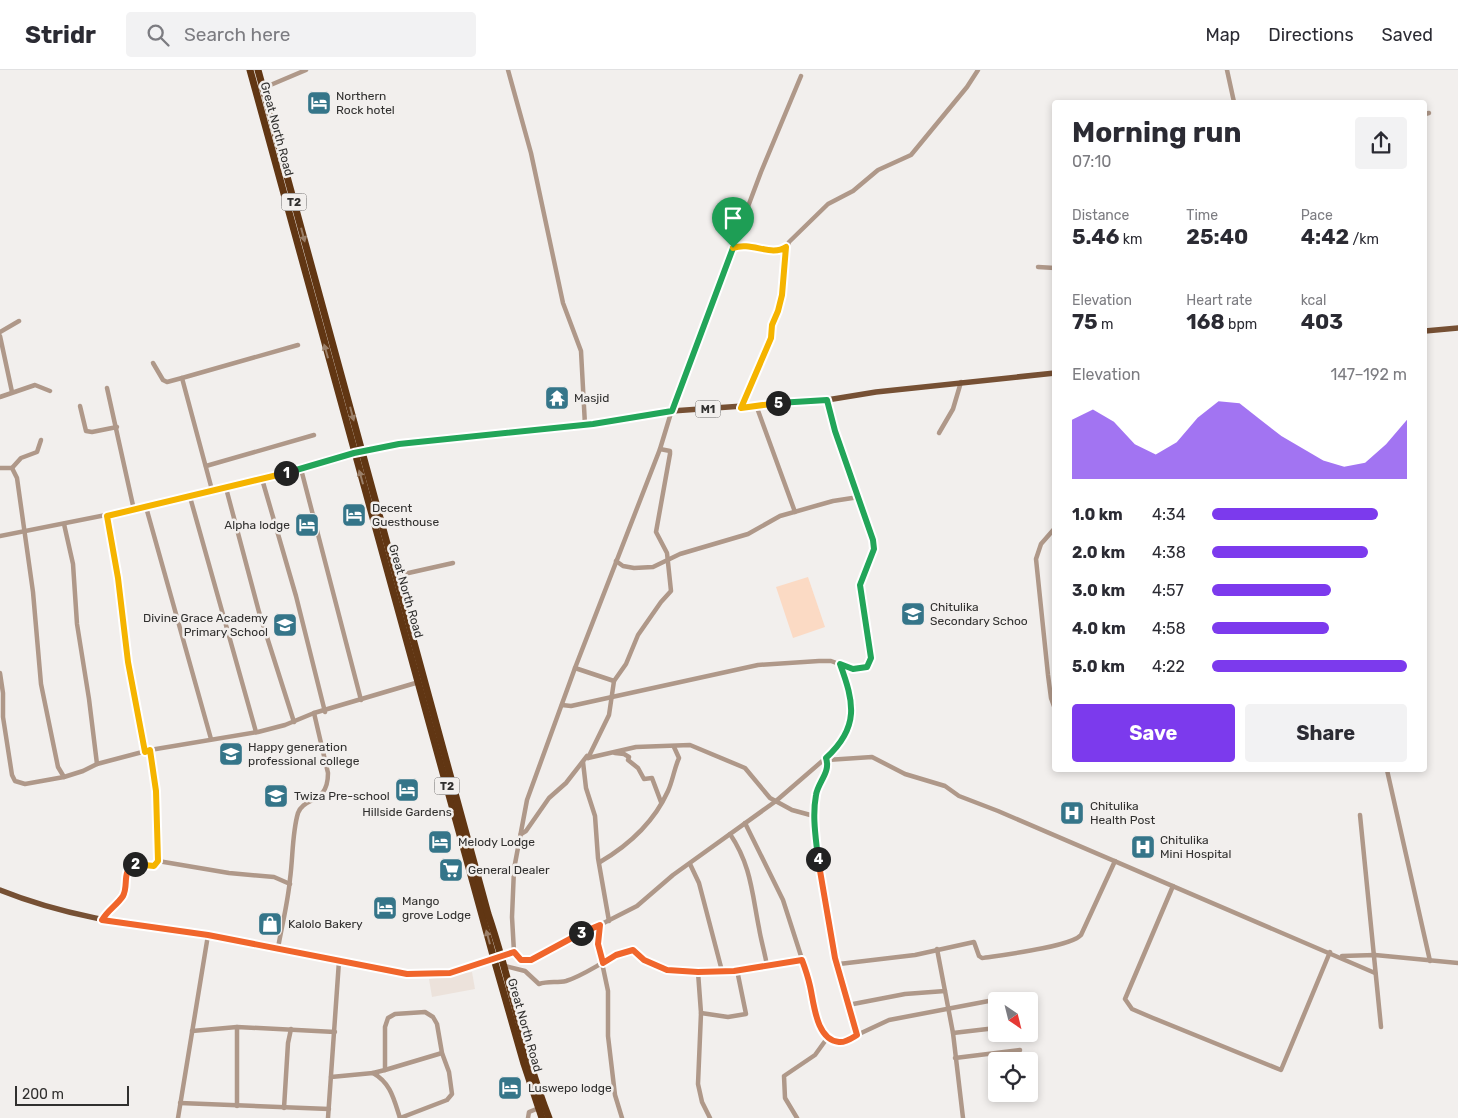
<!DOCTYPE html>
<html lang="en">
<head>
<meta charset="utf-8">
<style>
	:root { --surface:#fff; --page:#f2f2f3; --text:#2b2b33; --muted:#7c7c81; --line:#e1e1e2; --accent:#7c3aed }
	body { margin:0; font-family:Rubik,sans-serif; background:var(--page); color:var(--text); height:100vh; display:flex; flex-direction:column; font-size:19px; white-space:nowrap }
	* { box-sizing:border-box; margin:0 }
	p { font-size:16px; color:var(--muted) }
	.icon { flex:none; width:28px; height:28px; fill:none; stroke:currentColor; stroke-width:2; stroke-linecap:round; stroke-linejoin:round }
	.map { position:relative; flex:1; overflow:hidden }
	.sheet { position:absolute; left:1052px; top:30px; width:375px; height:672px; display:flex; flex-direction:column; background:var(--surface); border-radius:5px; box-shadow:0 2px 8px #0003 }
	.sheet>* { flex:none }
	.needle { width:32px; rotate:145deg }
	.buttons { position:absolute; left:988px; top:922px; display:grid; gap:10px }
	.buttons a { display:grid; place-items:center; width:50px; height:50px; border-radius:5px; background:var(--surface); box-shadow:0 2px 8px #0003; font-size:25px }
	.scale { position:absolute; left:15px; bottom:12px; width:114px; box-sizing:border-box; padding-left:5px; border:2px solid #31302f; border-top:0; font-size:14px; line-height:18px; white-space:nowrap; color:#31302f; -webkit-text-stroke:4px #f2efed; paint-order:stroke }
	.pin { position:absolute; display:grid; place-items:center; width:42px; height:42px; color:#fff; margin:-51px -21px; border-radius:50% 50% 50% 0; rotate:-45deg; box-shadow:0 0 5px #0007 }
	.pin .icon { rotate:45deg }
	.km { position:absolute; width:25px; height:25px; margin:-12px; border-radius:50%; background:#222; color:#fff; font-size:14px; line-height:25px; text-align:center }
	.round { display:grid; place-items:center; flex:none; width:52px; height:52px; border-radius:5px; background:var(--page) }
	.summary { display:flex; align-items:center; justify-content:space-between; height:85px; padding:0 20px }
	h1 { font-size:28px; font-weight:700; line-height:38px }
	.metrics { display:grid; grid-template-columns:repeat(3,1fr); gap:8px; height:85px; padding:5px 20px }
	.metrics div { display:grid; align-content:center }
	.metrics b { font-size:21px; font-weight:700 }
	.metrics small { font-size:14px; font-weight:400 }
	.metrics p { font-size:14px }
	.chart { height:140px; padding:10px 20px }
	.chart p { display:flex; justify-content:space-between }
	.chart svg { width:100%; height:90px; margin-top:5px; fill:var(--accent); opacity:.7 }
	.cta { display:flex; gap:10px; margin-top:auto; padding:10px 20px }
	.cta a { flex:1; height:58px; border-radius:5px; background:var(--accent); color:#fff; font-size:20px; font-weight:700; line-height:58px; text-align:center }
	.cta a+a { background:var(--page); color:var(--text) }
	ul { padding:0 20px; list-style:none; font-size:16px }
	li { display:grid; grid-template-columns:80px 60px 1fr; align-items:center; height:38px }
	li i { height:12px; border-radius:6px; background:var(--accent) }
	header { display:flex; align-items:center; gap:30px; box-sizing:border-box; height:70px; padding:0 25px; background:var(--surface); border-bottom:1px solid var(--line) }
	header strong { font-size:24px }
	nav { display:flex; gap:28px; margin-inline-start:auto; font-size:18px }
	.search { width:350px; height:45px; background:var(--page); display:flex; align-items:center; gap:12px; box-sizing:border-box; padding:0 18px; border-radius:5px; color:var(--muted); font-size:19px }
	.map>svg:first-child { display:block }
</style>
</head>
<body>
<header>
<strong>Stridr</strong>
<div class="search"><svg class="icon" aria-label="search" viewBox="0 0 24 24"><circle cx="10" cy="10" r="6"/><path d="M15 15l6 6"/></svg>Search here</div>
<nav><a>Map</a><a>Directions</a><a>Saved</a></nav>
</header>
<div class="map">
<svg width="1458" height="1048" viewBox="0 0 1458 1048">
	<rect width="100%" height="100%" fill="#f2efed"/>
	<polygon fill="#ece2db" points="472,902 475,919 432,927 429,909"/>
	<polygon fill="#fbdac4" points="808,507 825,557 793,568 776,517"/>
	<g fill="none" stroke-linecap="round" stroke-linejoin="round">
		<g stroke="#af9889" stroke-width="4.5">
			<polyline points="508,0 531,83 563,233 581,281 585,355"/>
			<polyline points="1227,0 1234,32"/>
			<polyline points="261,19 306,0"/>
			<polyline points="1425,44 1429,43"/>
			<path d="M733 178C751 171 771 187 786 177"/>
			<polyline points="1038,197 1055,198"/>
			<polyline points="0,262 19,251"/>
			<polyline points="0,266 12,322"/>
			<polyline points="153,293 163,310 167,312 182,308"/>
			<polyline points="107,318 134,440"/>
			<polyline points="0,327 35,315 50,321"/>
			<polyline points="756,335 795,442"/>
			<polyline points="80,336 86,361 92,362 117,357"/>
			<polyline points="741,337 771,268 771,257 778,241 782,225 784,186 789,172 828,134 853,121 878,100 911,85 967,17 978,0"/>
			<polyline points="939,363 953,339 961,312"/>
			<polyline points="206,396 314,365"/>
			<polyline points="0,398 12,398 17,408 33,522 41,614 58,697 64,707 83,701 97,694 150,680 258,662 285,655 314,643 419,612"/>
			<polyline points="12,398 21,388 37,382 41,370"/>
			<polyline points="301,399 361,630"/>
			<polyline points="262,409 296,526 325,642"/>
			<polyline points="226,418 259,542 294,652"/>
			<polyline points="212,420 182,308 298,275"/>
			<polyline points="190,427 256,662"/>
			<polyline points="146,437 211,669"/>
			<polyline points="107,446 118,509 128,592 145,681"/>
			<polyline points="64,454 73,494 77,554 89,629 97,694"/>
			<polyline points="1055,458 1041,474 1036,489 1048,605 1051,628 1055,639"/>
			<polyline points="0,466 146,437 262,409 354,383"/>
			<polyline points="616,491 623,496 634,498 653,497 680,484 748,464 780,446 833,431 859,427"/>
			<polyline points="395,506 453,493"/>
			<polyline points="575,598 614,611"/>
			<polyline points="0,603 3,623 3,647 12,705 15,711 25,714 64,707"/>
			<path d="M562 635 571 636 758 595 819 591H831L853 599 867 597C878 583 862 544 860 526 858 505 875 490 873 470L835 361 827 330"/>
			<polyline points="615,683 624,684 629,687 628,690 638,698 644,709 652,708 661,732"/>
			<polyline points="588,688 636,677 690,675 745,698 770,728 792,740 814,746"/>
			<polyline points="826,688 827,690 872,687 905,704 945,716 959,726 998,741 1375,903"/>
			<path d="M827 690C827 701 822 706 818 715 814 725 814 739 814 750 814 796 828 843 835 888L839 894 915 885 974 872 979 886 982 888C1002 885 1070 877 1081 865L1115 791"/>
			<polyline points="583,692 586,718 595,746 598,788 609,851"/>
			<polyline points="1387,700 1430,891"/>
			<polyline points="1360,745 1381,957"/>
			<polyline points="745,753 783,830 810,914 817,947 824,963 833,971 844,971 889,950 1015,926"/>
			<polyline points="521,764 526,761 549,728 566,713 587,686 588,688 609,645 614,611 626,594 638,565 661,532 671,521 667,483 656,462 670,384 670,381 660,379"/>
			<path d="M730 764C751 795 752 823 759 858 761 871 765 883 767 896"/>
			<polyline points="158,791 229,803 274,807 290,814"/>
			<path d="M600 792C629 775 654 752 668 721 673 710 674 699 679 688L674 677"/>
			<polyline points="690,794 699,813 722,901"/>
			<polyline points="1173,816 1125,929 1132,939 1153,948 1281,1000 1330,882"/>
			<path d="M102 850C108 840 116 835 122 826 135 808 112 791 154 796L158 791 157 721 150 680"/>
			<polyline points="600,855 598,874 608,921 608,966 615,1025 622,1048"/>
			<path d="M278 878C282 855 288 832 290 809 293 788 292 763 298 743 304 726 328 735 328 703L314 643"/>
			<polyline points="937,879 953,963 963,1048"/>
			<polyline points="514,882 521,890 531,890 637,836 673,805 776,731 835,680 849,652 853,635 840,594"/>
			<polyline points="502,886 514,882 512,847 514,799 527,730 575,598 660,379 674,333 761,102 801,6"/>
			<polyline points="1342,886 1375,885 1458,893"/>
			<polyline points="838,893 843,918 857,965"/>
			<path d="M505 896 525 901 539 914C548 911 557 913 566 911 589 904 609 885 633 880L642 888 667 900 698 902 734 901 802 890"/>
			<polyline points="698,902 701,943 698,1014 702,1032 710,1048"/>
			<polyline points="848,935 905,924 945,921"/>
			<polyline points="701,943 728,947 746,944 737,900"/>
			<polyline points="237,957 237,1036"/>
			<polyline points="192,961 237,957 335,962"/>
			<polyline points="953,963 996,958"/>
			<polyline points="955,988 1020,980"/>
			<polyline points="385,1000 442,983"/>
			<polyline points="373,1003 385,1000 385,957 388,948 395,944 425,942 433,947 437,954 442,983 449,1002 452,1024 447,1030 400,1048"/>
			<path d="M331 1007 373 1003C391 1013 394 1030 400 1048"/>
			<polyline points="180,1033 329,1039"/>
			<polyline points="284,1038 288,973 291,959"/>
			<polyline points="178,1048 208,865"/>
			<polyline points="328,1048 339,891"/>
			<polyline points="528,1048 529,1042 539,1038"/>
			<polyline points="797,1048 785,1028 784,1006 815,985 828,967"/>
		</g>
		<g stroke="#765034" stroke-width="5.5">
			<polyline points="1425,261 1458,258"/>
			<polyline points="360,382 399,374 593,354 672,341 827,330 876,322 1055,303"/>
			<path d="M0 820C89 856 184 860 277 878 325 887 384 906 433 904 458 903 479 894 502 886"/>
		</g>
		<g stroke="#613613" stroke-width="7">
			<polyline points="250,0 494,889 524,994 542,1048"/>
			<path d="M258 0 488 844C511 911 523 982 549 1048"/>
		</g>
	</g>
	<defs><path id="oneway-solid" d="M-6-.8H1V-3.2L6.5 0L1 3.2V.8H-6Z" transform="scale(1.25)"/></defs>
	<g fill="#9b806a">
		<use href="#oneway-solid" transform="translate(303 165) rotate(75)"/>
		<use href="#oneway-solid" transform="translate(326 281) rotate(-106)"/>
		<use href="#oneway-solid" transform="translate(352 344) rotate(75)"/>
		<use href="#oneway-solid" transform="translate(361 407) rotate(-106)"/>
		<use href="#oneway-solid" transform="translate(488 867) rotate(-105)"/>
	</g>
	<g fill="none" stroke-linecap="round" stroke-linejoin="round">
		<defs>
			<polyline id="split-1" points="286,403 354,383 399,374 593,354 672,341 733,178"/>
			<polyline id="split-2" points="135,794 154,796 158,791 156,721 150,680 145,682 128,592 118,508 107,446 286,403"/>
			<path id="split-3" d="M135 794C121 801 129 815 123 826 117 835 108 840 102 850L208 865 407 904 450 903 514 882 521 890H531L581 863"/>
			<path id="split-4" d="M581 863 600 855 598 874 603 893 616 885 633 880 644 890 667 900 698 902 734 901 802 890C805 898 808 907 810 916 814 933 816 970 839 972 845 973 852 968 857 965L835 888 818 789"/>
			<path id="split-5" d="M778 333 827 330 835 361 873 470 874 479 860 515 871 588 867 597 853 599 840 594C854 632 860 657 826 688 831 702 818 712 816 725 812 747 816 768 818 789"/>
			<path id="split-6" d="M733 178C751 171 771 187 786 177L782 225 778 241 772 255 771 268 741 338 778 333"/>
		</defs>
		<use href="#split-1" stroke="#fff" stroke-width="10"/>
		<use href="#split-2" stroke="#fff" stroke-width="10"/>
		<use href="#split-3" stroke="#fff" stroke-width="10"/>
		<use href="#split-4" stroke="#fff" stroke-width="10"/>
		<use href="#split-5" stroke="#fff" stroke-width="10"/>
		<use href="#split-6" stroke="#fff" stroke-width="10"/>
		<use href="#split-1" stroke="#22a559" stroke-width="6"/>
		<use href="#split-2" stroke="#f5b400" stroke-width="6"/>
		<use href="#split-3" stroke="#f0652b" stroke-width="6"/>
		<use href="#split-4" stroke="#f0652b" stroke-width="6"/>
		<use href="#split-5" stroke="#22a559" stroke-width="6"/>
		<use href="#split-6" stroke="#f5b400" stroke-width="6"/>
	</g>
	<defs>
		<symbol id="hotel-square" viewBox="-11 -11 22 22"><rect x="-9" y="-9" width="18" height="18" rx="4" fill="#357589" stroke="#f2efed"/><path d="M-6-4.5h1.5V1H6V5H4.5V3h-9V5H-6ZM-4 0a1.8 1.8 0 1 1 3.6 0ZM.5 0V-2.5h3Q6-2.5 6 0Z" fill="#fff"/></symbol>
		<symbol id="temple-square" viewBox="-11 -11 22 22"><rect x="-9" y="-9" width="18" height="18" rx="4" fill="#357589" stroke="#f2efed"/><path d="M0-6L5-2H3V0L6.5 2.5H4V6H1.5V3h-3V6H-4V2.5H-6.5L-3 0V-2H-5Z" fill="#fff"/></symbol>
		<symbol id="school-square" viewBox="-11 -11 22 22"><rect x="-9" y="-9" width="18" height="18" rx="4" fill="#357589" stroke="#f2efed"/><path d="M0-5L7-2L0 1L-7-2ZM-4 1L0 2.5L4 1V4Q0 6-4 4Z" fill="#fff"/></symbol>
		<symbol id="university-square" viewBox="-11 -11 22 22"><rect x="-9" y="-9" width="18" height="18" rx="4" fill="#357589" stroke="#f2efed"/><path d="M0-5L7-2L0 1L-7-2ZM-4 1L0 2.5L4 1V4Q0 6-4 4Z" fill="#fff"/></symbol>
		<symbol id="hospital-square" viewBox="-11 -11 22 22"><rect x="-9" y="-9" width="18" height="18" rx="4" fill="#357589" stroke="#f2efed"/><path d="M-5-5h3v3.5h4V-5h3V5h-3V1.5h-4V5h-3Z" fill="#fff"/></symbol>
		<symbol id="supermarket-square" viewBox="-11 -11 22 22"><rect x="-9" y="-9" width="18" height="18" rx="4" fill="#357589" stroke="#f2efed"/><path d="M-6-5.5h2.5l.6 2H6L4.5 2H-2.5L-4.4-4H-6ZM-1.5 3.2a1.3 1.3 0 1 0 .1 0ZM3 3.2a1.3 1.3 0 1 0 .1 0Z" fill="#fff"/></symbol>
		<symbol id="shop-square" viewBox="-11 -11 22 22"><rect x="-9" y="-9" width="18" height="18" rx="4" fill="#357589" stroke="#f2efed"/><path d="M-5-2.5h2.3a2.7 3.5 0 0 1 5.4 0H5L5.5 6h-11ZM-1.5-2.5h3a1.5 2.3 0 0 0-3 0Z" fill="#fff"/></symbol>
	</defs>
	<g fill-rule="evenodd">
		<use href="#hotel-square" x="305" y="19" width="28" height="28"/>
		<use href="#temple-square" x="543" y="314" width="28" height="28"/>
		<use href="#hotel-square" x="340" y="431" width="28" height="28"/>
		<use href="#hotel-square" x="293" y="441" width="28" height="28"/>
		<use href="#school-square" x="899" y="530" width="28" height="28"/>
		<use href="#school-square" x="271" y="541" width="28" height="28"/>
		<use href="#university-square" x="217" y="670" width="28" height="28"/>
		<use href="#hotel-square" x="393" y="706" width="28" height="28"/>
		<use href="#school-square" x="262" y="712" width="28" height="28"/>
		<use href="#hospital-square" x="1058" y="729" width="28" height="28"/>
		<use href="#hotel-square" x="426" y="758" width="28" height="28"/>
		<use href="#hospital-square" x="1129" y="763" width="28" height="28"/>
		<use href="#supermarket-square" x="437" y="786" width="28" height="28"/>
		<use href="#hotel-square" x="371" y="824" width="28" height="28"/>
		<use href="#shop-square" x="256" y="840" width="28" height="28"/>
		<use href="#hotel-square" x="496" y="1004" width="28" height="28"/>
	</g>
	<g text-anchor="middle" stroke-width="5" stroke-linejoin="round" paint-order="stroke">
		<g fill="#f2efed" stroke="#6b6968" stroke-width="1">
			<rect x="281.5" y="123.5" width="25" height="17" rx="4"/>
			<rect x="695.5" y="330.5" width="25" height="17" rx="4"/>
			<rect x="434.5" y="707.5" width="25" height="17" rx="4"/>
		</g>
		<g font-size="11" font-weight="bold" fill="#31302f">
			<text x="294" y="136">T2</text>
			<text x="708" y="343">M1</text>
			<text x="447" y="720">T2</text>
		</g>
		<g font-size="12" fill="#31302f" stroke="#f2efed" text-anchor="start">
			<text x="336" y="30">Northern<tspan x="336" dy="14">Rock hotel</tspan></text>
			<text x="574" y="332">Masjid</text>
			<text x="372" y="442">Decent<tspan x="372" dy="14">Guesthouse</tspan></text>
			<text x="290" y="459" text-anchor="end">Alpha lodge</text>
			<text x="930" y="541">Chitulika<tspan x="930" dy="14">Secondary Schoo</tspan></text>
			<text x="268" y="552" text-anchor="end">Divine Grace Academy<tspan x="268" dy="14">Primary School</tspan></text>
			<text x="248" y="681">Happy generation<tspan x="248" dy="14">professional college</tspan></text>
			<text x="294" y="730">Twiza Pre-school</text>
			<text x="1090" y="740">Chitulika<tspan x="1090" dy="14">Health Post</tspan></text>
			<text x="407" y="746" text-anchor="middle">Hillside Gardens</text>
			<text x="1160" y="774">Chitulika<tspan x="1160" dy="14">Mini Hospital</tspan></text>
			<text x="458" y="776">Melody Lodge</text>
			<text x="468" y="804">General Dealer</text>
			<text x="402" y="835">Mango<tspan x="402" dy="14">grove Lodge</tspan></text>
			<text x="288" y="858">Kalolo Bakery</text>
			<text x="528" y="1022">Luswepo lodge</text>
		</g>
		<g font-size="12" fill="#31302f" stroke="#f2efed">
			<text transform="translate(277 59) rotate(75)" y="4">Great North Road</text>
			<text transform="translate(406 521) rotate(74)" y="4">Great North Road</text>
			<text transform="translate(525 955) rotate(74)" y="4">Great North Road</text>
		</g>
	</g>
</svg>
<div class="buttons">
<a><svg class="needle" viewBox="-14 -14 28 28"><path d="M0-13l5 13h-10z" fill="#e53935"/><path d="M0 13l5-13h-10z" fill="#7c7c81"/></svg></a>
<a><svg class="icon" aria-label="locate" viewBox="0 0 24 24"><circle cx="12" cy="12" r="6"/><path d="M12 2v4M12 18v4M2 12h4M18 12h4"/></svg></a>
</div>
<div class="scale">200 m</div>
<div class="pin" style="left:733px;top:178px;background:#1e9e55"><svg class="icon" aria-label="arrive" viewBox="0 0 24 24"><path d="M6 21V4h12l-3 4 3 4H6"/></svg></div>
<b class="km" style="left:286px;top:403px">1</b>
<b class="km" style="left:135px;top:794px">2</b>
<b class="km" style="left:581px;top:863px">3</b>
<b class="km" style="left:818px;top:789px">4</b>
<b class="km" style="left:778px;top:333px">5</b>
<section class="sheet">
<div class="summary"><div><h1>Morning run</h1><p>07:10</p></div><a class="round"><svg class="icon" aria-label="share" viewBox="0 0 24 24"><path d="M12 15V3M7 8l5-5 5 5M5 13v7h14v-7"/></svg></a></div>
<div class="metrics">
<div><p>Distance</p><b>5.46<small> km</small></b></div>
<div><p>Time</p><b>25:40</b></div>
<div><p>Pace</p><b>4:42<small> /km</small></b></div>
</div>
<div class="metrics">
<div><p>Elevation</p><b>75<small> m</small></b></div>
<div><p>Heart rate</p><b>168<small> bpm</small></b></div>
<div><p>kcal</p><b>403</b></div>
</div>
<div class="chart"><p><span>Elevation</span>147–192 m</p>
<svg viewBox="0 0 160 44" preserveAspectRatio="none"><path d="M0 44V15L10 10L20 16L30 27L40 32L50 26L60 14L70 6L80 7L90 15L100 23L110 29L120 35L130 38L140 36L150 27L160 15V44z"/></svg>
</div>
<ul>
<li><b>1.0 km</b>4:34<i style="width:85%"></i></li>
<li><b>2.0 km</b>4:38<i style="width:80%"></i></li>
<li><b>3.0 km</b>4:57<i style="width:61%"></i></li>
<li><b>4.0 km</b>4:58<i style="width:60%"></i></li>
<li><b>5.0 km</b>4:22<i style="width:100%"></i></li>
</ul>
<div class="cta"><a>Save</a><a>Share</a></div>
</section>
</div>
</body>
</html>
